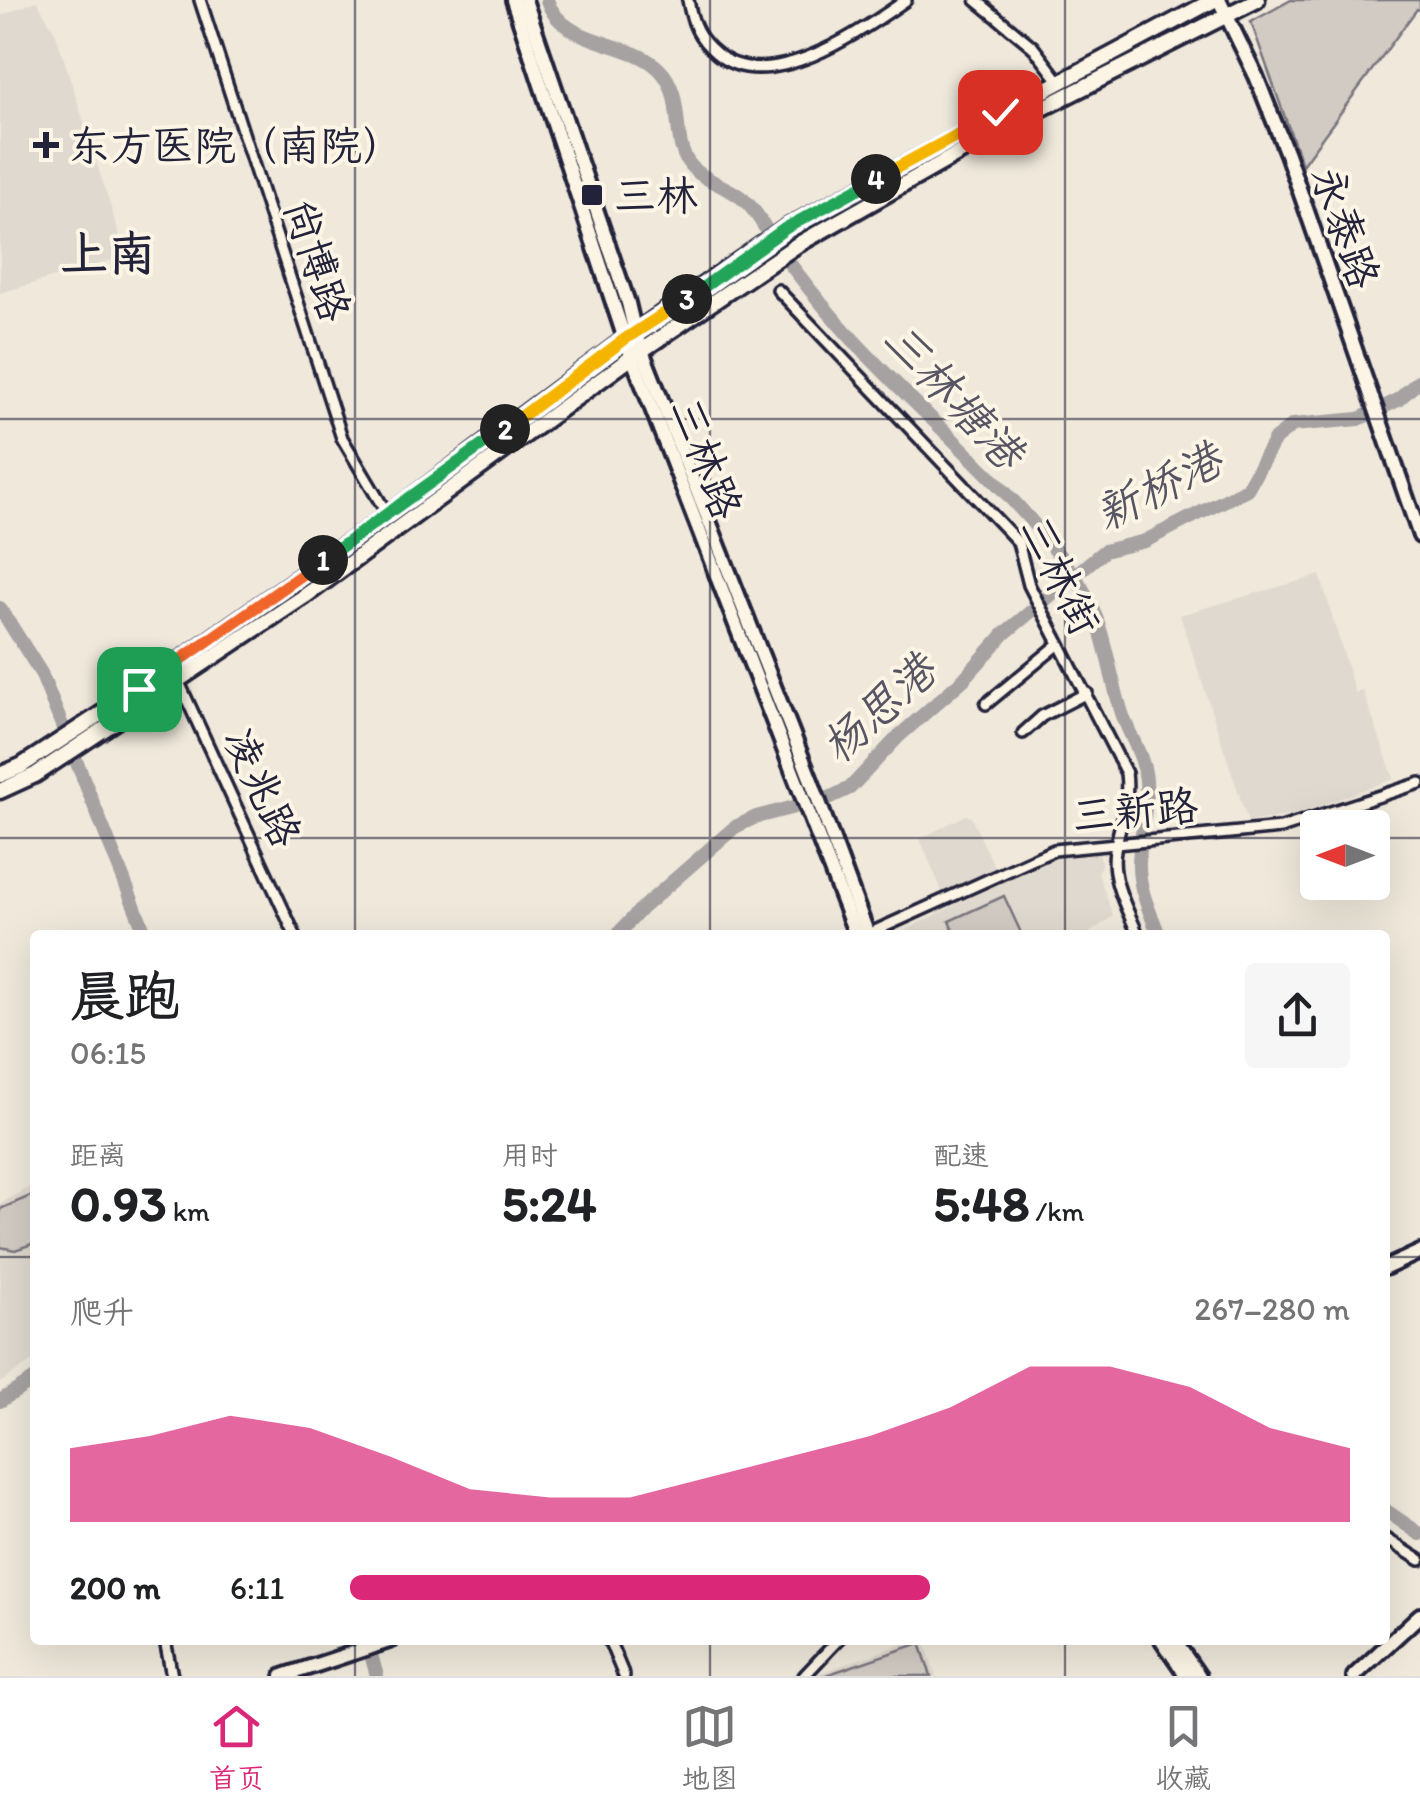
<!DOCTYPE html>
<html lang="zh">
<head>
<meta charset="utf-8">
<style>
	:root { --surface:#fff; --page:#f6f6f6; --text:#202124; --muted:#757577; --line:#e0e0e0; --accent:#db2777 }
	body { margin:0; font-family:Itim,"LXGW WenKai TC",sans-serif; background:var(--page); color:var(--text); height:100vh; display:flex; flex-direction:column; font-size:38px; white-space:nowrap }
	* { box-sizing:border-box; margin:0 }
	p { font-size:32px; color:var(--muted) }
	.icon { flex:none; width:55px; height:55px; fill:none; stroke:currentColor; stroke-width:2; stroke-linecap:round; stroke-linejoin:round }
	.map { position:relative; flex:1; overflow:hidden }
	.side { position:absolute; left:30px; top:930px; width:1360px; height:715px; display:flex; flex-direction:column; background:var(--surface); border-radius:10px; box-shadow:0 10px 40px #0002 }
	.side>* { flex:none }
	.needle { width:65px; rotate:270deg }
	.tools { position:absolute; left:1300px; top:810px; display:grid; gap:20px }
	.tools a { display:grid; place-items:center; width:90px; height:90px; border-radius:10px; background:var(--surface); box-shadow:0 10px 40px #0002; font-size:50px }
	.pin { position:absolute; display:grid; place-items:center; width:85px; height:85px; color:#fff; margin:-42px; border-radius:20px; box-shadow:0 5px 15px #0006 }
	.km { position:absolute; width:50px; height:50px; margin:-25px; border-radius:50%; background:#222; color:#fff; font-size:28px; line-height:50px; text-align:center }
	.round { display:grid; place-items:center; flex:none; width:105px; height:105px; border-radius:10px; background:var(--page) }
	.overview { display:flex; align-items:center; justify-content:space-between; height:170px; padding:0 40px }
	h1 { font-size:55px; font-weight:700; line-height:75px }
	.stats { display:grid; grid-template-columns:repeat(3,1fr); gap:15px; height:170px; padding:10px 40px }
	.stats div { display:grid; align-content:center }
	.stats b { font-size:50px; font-weight:700 }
	.stats small { font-size:28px; font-weight:400 }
	.stats p { font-size:28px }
	.chart { height:280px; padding:20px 40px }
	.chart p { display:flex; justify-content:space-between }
	.chart svg { width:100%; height:180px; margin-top:10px; fill:var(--accent); opacity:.7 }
	ul { padding:0 40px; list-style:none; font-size:32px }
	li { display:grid; grid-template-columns:160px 120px 1fr; align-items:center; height:75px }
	li i { height:25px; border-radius:12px; background:var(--accent) }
	.tabs { display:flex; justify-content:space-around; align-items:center; height:140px; border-top:2px solid var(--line); background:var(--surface); font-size:28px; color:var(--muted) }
	.tabs a { display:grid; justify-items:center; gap:5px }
	.tabs .active { color:var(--accent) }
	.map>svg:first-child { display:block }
</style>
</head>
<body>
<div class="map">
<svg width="1420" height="1676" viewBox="0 0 1420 1676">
	<rect width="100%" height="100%" fill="#efe8db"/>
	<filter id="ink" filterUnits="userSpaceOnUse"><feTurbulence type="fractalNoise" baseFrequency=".01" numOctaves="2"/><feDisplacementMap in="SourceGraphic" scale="20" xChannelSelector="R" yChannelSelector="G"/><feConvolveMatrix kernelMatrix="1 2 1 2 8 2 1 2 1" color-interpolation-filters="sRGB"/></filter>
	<g filter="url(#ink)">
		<g fill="#e0d9cf">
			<polygon points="37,1 56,34 126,256 0,293 0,16"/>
			<polygon points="1320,575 1355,693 1363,691 1394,779 1294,815 1248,822 1180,615"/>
			<polygon points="966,815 971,817 996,870 944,896 920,839"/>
			<polygon points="1099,848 1101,864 1098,873 1113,916 1087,935 897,935 1052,854"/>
			<polygon points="35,1184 35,1359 0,1383 0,1204"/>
			<polygon points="913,1640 924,1640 936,1676 811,1676"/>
		</g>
		<g fill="#d1cbc3" stroke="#7a767f" stroke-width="2.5">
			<polygon points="1291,0 1420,0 1420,10 1417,9 1302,165 1251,22"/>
			<polygon points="1004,896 1022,935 956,935 949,921"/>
			<polygon points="35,1194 35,1243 15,1250 0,1247 0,1209"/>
			<polygon points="920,1643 931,1676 823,1676"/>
		</g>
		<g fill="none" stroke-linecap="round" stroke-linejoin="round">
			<g stroke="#a6a2a2" stroke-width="14">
				<path d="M547 0C562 46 628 39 659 69 687 96 669 144 692 167 706 182 728 186 743 199 757 211 764 227 774 242 796 273 820 303 845 331 919 413 1009 483 1073 574 1106 619 1106 666 1123 716 1130 737 1144 756 1146 780 1148 807 1140 835 1139 863 1138 888 1150 912 1159 935"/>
				<polyline points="0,608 41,673 146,935"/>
				<polyline points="617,935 642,908 735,827 756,817 829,798 850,788 899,736 964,679 1005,633 1104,551 1145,541 1247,489 1275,439 1293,425 1359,419 1398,400 1420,380"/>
				<polyline points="0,1401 35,1379"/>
				<polyline points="1385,1510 1420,1534"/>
				<polyline points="367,1640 377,1676"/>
			</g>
			<defs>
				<g id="street">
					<polyline points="200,0 342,438 389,517"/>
					<path d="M688 0C692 23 698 38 716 53 767 97 861 32 906 0"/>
					<polyline points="976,0 1033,47 1059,81"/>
					<path d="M778 290 1018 542 1029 585 1126 773C1130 801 1119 825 1115 851 1110 880 1128 910 1138 935"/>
					<polyline points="177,678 295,935"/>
					<polyline points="986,704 1059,644"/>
					<polyline points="1023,733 1042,716 1087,693"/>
					<polyline points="866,935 1054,850 1281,828 1420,783"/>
					<polyline points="1385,1538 1420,1560"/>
					<polyline points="165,1640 172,1676"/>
					<polyline points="609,1640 624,1676"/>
					<polyline points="804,1676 838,1640"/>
				</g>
				<g id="secondary">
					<polyline points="513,0 625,339 856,935"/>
					<polyline points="525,0 628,303 635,333 812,783 868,935"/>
					<polyline points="1219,0 1256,76 1287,154 1420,536"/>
					<polyline points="1385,1268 1420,1252"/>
					<polyline points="1162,1640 1187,1676"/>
					<polyline points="1174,1640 1199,1676"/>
					<polyline points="283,1676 392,1640"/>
					<polyline points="1354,1676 1420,1615"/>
				</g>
				<g id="primary">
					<polyline points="0,775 21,766 139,689 388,515 625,339 786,228 1214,0"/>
					<polyline points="0,791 35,775 305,596 632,357 797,245 1005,127 1257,0"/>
				</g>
			</defs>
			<use href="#street" stroke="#22223b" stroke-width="16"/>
			<use href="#secondary" stroke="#22223b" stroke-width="20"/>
			<use href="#primary" stroke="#22223b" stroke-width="21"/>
			<use href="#street" stroke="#fcf5e5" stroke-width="9"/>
			<use href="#secondary" stroke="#fcf5e5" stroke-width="12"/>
			<use href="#primary" stroke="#fcf5e5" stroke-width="14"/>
		</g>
	</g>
	<g fill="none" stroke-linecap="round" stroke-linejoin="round" filter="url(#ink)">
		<defs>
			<polyline id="split-1" points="139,689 323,560"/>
			<polyline id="split-2" points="323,560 505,429"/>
			<polyline id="split-3" points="505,429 625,339 687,299"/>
			<polyline id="split-4" points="687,299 786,228 876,179"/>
			<polyline id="split-5" points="876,179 1000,112"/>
		</defs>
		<use href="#split-1" stroke="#fff" stroke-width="20"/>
		<use href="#split-2" stroke="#fff" stroke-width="20"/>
		<use href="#split-3" stroke="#fff" stroke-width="20"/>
		<use href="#split-4" stroke="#fff" stroke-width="20"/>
		<use href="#split-5" stroke="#fff" stroke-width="20"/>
		<use href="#split-1" stroke="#f0652b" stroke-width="12"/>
		<use href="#split-2" stroke="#22a559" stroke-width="12"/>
		<use href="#split-3" stroke="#f5b400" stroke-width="12"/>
		<use href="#split-4" stroke="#22a559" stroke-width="12"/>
		<use href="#split-5" stroke="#f5b400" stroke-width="12"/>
	</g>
	<path fill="none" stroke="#22223b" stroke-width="2.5" stroke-opacity="0.55" d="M355 0V935M710 0V935M1065 0V935M0 419H1420M0 838H1318M1372 838H1420M0 1257H35M1385 1257H1420M355 1640V1676M710 1640V1676M1065 1640V1676"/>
	<g fill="#22223b" stroke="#fcf5e5" stroke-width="4">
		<path d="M41 130h10v10h10v10h-10v10h-10v-10h-10v-10h10z"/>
		<rect x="580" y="183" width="24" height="24" rx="5"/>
	</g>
	<g text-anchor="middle" stroke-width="8" stroke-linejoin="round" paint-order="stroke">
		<g font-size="42" fill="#22223b" stroke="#fcf5e5" text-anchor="start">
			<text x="68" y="160">东方医院（南院）</text>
			<text x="614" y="210">三林</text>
		</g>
		<g font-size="42" fill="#22223b" stroke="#fcf5e5">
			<text transform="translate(1346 227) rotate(71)" y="15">永泰路</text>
			<text transform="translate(318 260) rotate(72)" y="15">尚博路</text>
			<text transform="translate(707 458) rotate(69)" y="15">三林路</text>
			<text transform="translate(1061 575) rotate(64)" y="15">三林街</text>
			<text transform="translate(263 787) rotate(65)" y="15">凌兆路</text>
			<text transform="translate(1135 810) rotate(-5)" y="15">三新路</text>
		</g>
		<g font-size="45" font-style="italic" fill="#575564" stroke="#fcf5e5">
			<text transform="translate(954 395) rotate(47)" y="16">三林塘港</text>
			<text transform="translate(1158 486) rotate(-27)" y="16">新桥港</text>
			<text transform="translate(878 708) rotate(-42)" y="16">杨思港</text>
		</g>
		<g font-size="48" font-weight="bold" fill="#22223b" stroke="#fcf5e5">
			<text x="108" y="270">上南</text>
		</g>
	</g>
</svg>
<div class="tools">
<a><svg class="needle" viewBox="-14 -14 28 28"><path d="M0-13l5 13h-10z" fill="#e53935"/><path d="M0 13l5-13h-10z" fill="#757577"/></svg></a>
</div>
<div class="pin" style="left:139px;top:689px;background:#1e9e55"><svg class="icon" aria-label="arrive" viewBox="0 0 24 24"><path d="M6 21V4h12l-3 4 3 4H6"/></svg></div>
<div class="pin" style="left:1000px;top:112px;background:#d93025"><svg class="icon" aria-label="check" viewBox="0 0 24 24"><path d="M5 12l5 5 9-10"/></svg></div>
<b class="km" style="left:323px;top:560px">1</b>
<b class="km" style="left:505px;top:429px">2</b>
<b class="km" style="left:687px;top:299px">3</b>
<b class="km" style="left:876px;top:179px">4</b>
<section class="side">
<div class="overview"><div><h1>晨跑</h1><p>06:15</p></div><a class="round"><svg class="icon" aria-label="share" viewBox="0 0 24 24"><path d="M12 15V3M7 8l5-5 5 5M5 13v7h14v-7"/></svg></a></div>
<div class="stats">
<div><p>距离</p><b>0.93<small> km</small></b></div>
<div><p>用时</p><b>5:24</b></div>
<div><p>配速</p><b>5:48<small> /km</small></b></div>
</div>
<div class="chart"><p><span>爬升</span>267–280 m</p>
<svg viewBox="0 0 160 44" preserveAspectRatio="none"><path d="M0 44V26L10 23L20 18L30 21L40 28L50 36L60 38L70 38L80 33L90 28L100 23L110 16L120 6L130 6L140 11L150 21L160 26V44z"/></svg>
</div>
<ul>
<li><b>200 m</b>6:11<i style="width:58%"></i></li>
</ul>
</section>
</div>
<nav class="tabs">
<a class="active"><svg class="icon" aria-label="home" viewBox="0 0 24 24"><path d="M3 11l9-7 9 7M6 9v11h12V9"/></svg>首页</a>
<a><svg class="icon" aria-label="map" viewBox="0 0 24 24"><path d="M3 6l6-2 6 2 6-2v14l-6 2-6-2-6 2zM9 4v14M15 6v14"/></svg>地图</a>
<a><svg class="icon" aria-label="saved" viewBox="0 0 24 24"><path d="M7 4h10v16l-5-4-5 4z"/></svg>收藏</a>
</nav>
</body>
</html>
